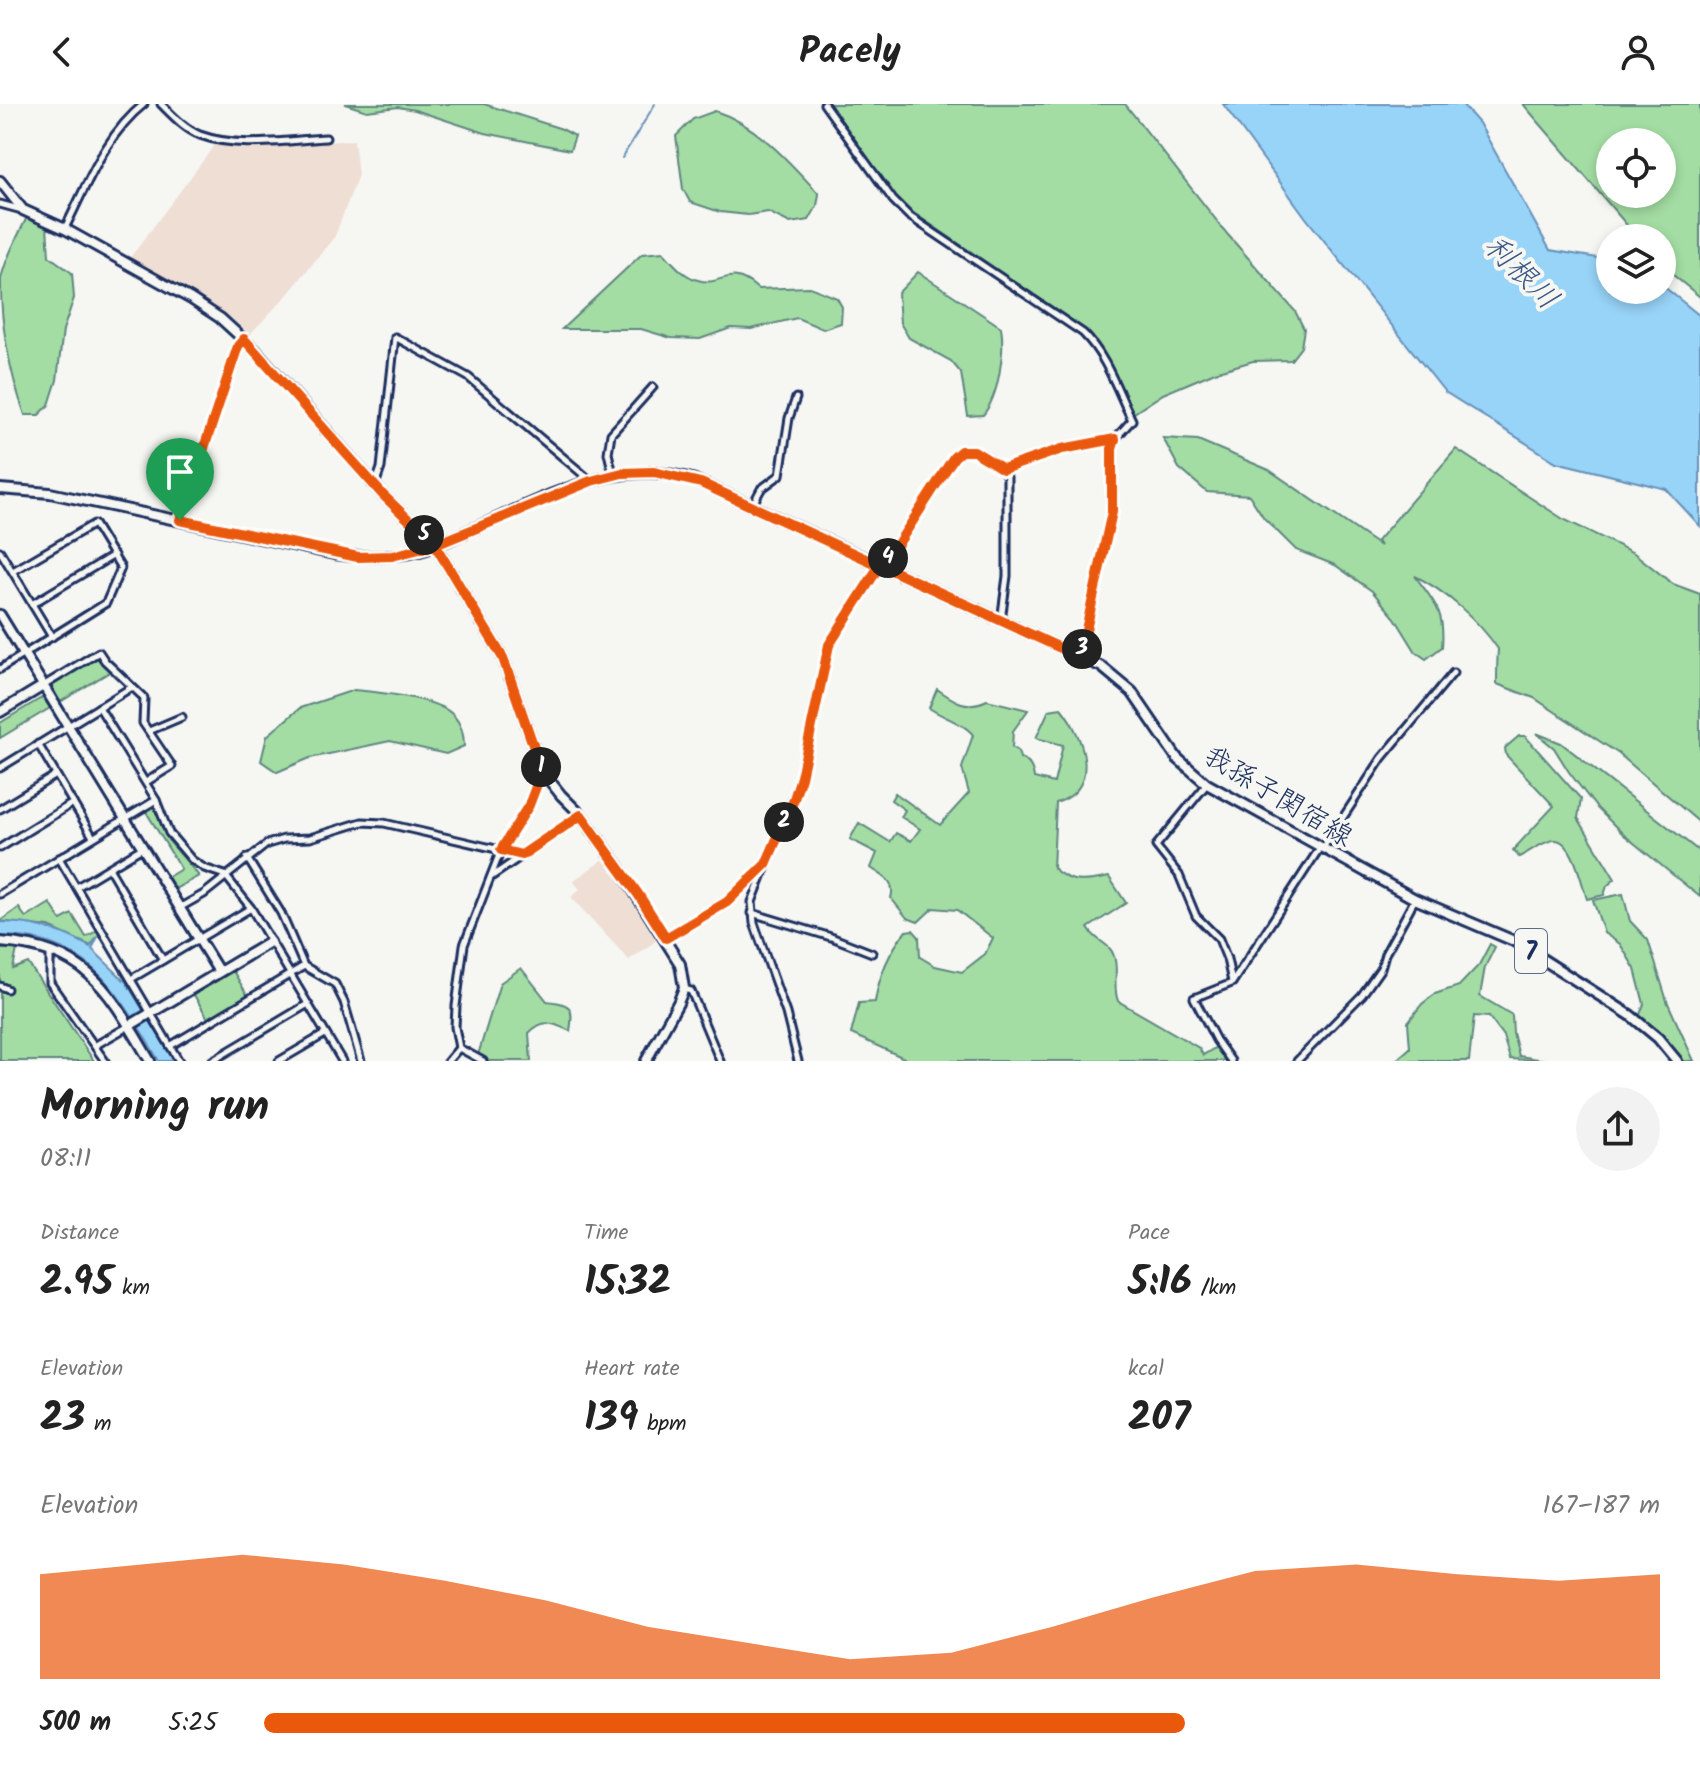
<!DOCTYPE html>
<html lang="en">
<head>
<meta charset="utf-8">
<style>
	:root { --surface:#fff; --page:#f2f2f2; --text:#222; --muted:#767676; --accent:#ea580c }
	body { margin:0; font-family:Kalam,"Klee One",sans-serif; background:var(--page); color:var(--text); height:100vh; display:flex; flex-direction:column; font-size:30px; white-space:nowrap }
	* { box-sizing:border-box; margin:0 }
	p { font-size:26px; color:var(--muted) }
	.icon { flex:none; width:44px; height:44px; fill:none; stroke:currentColor; stroke-width:2; stroke-linecap:round; stroke-linejoin:round }
	.map { position:relative; height:957px; overflow:hidden }
	.details { display:flex; flex-direction:column; background:var(--surface); flex:1 }
	.details>* { flex:none }
	.buttons { position:absolute; left:1596px; top:24px; display:grid; gap:16px }
	.buttons a { display:grid; place-items:center; width:80px; height:80px; border-radius:50%; background:var(--surface); box-shadow:0 4px 12px #0003; font-size:40px }
	.pin { position:absolute; display:grid; place-items:center; width:68px; height:68px; color:#fff; margin:-82px -34px; border-radius:50% 50% 50% 0; rotate:-45deg; box-shadow:0 0 8px #0007 }
	.pin .icon { rotate:45deg }
	.km { position:absolute; width:40px; height:40px; margin:-20px; border-radius:50%; background:#222; color:#fff; font-size:22px; line-height:40px; text-align:center }
	.round { display:grid; place-items:center; flex:none; width:84px; height:84px; border-radius:42px; background:var(--page) }
	.overview { display:flex; align-items:center; justify-content:space-between; height:136px; padding:0 40px }
	h1 { font-size:44px; font-weight:800; line-height:60px }
	.stats { display:grid; grid-template-columns:repeat(3,1fr); gap:12px; height:136px; padding:8px 40px }
	.stats div { display:grid; align-content:center }
	.stats b { font-size:40px; font-weight:800 }
	.stats small { font-size:22px; font-weight:400 }
	.stats p { font-size:22px }
	.chart { height:224px; padding:16px 40px }
	.chart p { display:flex; justify-content:space-between }
	.chart svg { width:100%; height:144px; margin-top:8px; fill:var(--accent); opacity:.7 }
	ul { padding:0 40px; list-style:none; font-size:26px }
	li { display:grid; grid-template-columns:128px 96px 1fr; align-items:center; height:60px }
	li i { height:20px; border-radius:10px; background:var(--accent) }
	header { display:flex; justify-content:space-between; align-items:center; height:104px; padding:0 40px; background:var(--surface); font-size:36px; font-weight:800 }
	.map>svg:first-child { display:block }
</style>
</head>
<body>
<header><svg class="icon" aria-label="back" viewBox="0 0 24 24"><path d="M15 5l-7 7 7 7"/></svg>Pacely<svg class="icon" aria-label="person" viewBox="0 0 24 24"><circle cx="12" cy="8" r="4"/><path d="M4 21q1-7 8-7t8 7"/></svg></header>
<div class="map">
<svg width="1700" height="957" viewBox="0 0 1700 957">
	<rect width="100%" height="100%" fill="#f6f6f2"/>
	<filter id="ink" filterUnits="userSpaceOnUse"><feTurbulence type="fractalNoise" baseFrequency=".0125" numOctaves="2"/><feDisplacementMap in="SourceGraphic" scale="16" xChannelSelector="R" yChannelSelector="G"/><feConvolveMatrix kernelMatrix="1 2 1 2 8 2 1 2 1" color-interpolation-filters="sRGB"/></filter>
	<g filter="url(#ink)">
		<g fill="#eeded4">
			<polygon points="354,36 358,71 335,132 288,190 250,230 219,205 130,154 217,38 242,44"/>
			<polygon points="607,753 660,834 629,856 571,793 580,785 573,777"/>
		</g>
		<g fill="#a3dda3" stroke="#5f8680" stroke-width="2" fill-rule="evenodd">
			<polygon points="345,0 484,0 562,25 575,32 570,46 485,29 415,6 398,3 367,7"/>
			<polygon points="828,0 1125,0 1228,131 1295,207 1304,225 1301,243 1291,256 1253,257 1215,268 1163,290 1134,309 1101,245 1086,226 908,105 893,90"/>
			<path d="M1523 0H1700V193L1662 162V134H1638ZM1610 38H1662V90H1610Z"/>
			<path d="M715 7C757 20 790 59 819 90L817 102 809 116 790 119 768 108 748 111 720 108 690 98 683 85 676 32 693 15Z"/>
			<path d="M28 111 43 113 47 122 49 152 72 169 74 194 63 226 57 276 49 301 39 311H25C10 270 0 219 1 175 6 153 18 132 28 111Z"/>
			<path d="M663 148C673 159 683 172 698 176 722 184 728 158 758 185L810 183 837 194 842 203 841 219 823 225 797 214 751 225 731 224 700 235 671 234 641 225H562L642 150Z"/>
			<path d="M918 168 1001 223C1005 247 999 292 983 311L968 312 961 269 951 257 909 234 900 219 898 189Z"/>
			<path d="M1163 334 1198 336 1269 366 1380 442 1377 437 1456 345 1563 415 1634 449 1673 480 1700 490V719L1619 650 1534 594 1497 580C1497 568 1497 558 1498 545 1479 517 1446 487 1415 472 1435 499 1445 507 1442 543L1426 555 1416 548 1395 514 1372 487 1335 461 1296 446 1264 414 1249 391 1207 388 1179 364Z"/>
			<polygon points="96,553 111,567 60,598 51,581"/>
			<path d="M937 585C954 597 967 606 987 596L1028 606 1013 627 1012 643 1018 647 1020 654C1030 657 1033 665 1034 674L1054 679 1063 641 1036 634 1049 606 1061 604C1084 632 1102 684 1056 699L1053 764C1071 781 1086 778 1109 773L1126 799 1088 824C1096 838 1110 839 1114 852 1119 867 1112 882 1118 897L1199 944 1203 951 1218 942 1229 957H904V954L851 930 859 899 875 898C879 872 889 848 906 827L913 826 919 833 920 853 935 862 962 868 985 850 993 834 957 806 933 804 918 818 907 814 891 794C896 777 884 773 871 764L877 749 850 735 859 719 890 738 896 729 911 737 920 725 901 713 905 706 891 696 895 689 940 721 969 689 962 664 973 631C964 619 942 613 929 604Z"/>
			<path d="M354 586C377 588 439 594 454 612 462 621 464 631 464 642L446 650 390 637 310 654 277 668 261 657 267 632 300 604Z"/>
			<polygon points="43,593 50,604 0,634 0,619"/>
			<polygon points="1536,629 1561,639 1700,748 1700,793 1623,730 1596,703 1569,668 1554,644"/>
			<path d="M1519 632H1525L1581 695 1578 714 1615 775 1607 782 1604 791 1587 795C1582 781 1573 734 1554 736 1544 737 1529 748 1519 753L1513 746 1554 702 1506 651 1505 644Z"/>
			<polygon points="153,701 168,736 199,772 175,785 168,773 181,765 145,706"/>
			<polygon points="1623,790 1630,817 1648,836 1667,897 1694,957 1682,957 1665,936 1639,913 1644,900 1635,865 1620,840 1604,829 1593,796"/>
			<polygon points="50,799 61,816 72,810 86,833 98,826 100,829 91,842 49,823 0,817 19,804 26,814"/>
			<polygon points="1490,840 1495,843 1485,863 1480,892 1512,911 1513,929 1519,952 1551,957 1510,955 1503,932 1489,913 1474,912 1469,957 1395,957 1410,944 1408,918 1422,900 1435,890 1459,882 1479,861"/>
			<polygon points="0,845 17,845 13,865 28,859 94,957 0,957"/>
			<path d="M521 864 547 897C571 900 574 902 570 927 552 919 544 914 529 929L531 957H489L478 951 500 879Z"/>
			<polygon points="233,867 248,892 209,916 194,891"/>
		</g>
		<g fill="#98d3f8" stroke="#6691ba" stroke-width="2">
			<polygon points="1223,0 1462,0 1479,19 1550,146 1610,156 1610,186 1662,186 1662,181 1700,212 1700,422 1666,385 1556,358 1445,288 1306,114"/>
			<path d="M0 818C33 818 62 826 90 843L99 830 92 845 126 878 174 957H159C119 890 89 831 0 832Z"/>
		</g>
		<g fill="none" stroke-linecap="round" stroke-linejoin="round">
			<polyline stroke="#6691ba" stroke-width="2" points="622,54 655,0"/>
			<defs>
				<g id="street">
					<path d="M161 0C173 12 185 25 200 31 238 45 287 36 326 34"/>
					<path d="M824 0 893 96 909 112 1083 229C1107 253 1117 286 1132 316L1115 335 1112 345V408L1080 553"/>
					<polyline points="0,100 22,106"/>
					<path d="M65 124C87 81 105 31 144 0"/>
					<polyline points="1003,365 1062,345 1115,335"/>
					<polyline points="613,370 608,349 611,330 653,283"/>
					<polyline points="375,381 381,364 395,233 468,273 591,377"/>
					<polyline points="752,402 761,385 780,371 789,314 796,294"/>
					<polyline points="180,416 238,242 244,235"/>
					<polyline points="0,447 52,533"/>
					<path d="M884 462 954 353 961 347C976 343 1000 359 1007 373V472L1001 517"/>
					<polyline points="32,500 114,451"/>
					<polyline points="0,565 106,499 121,464 94,420 13,467"/>
					<polyline points="43,582 99,548 105,557 144,594 143,619 172,662 146,678"/>
					<polyline points="99,603 156,696 169,729 192,756 204,764 225,771 251,804 342,957"/>
					<polyline points="149,627 182,613"/>
					<polyline points="38,640 93,733"/>
					<polyline points="0,664 132,583"/>
					<polyline points="1207,680 1156,742 1179,771 1196,812 1219,835 1227,855 1232,878"/>
					<polyline points="0,705 56,671"/>
					<polyline points="0,744 73,699"/>
					<polyline points="1323,744 1382,654 1453,569"/>
					<polyline points="59,754 179,957"/>
					<polyline points="247,754 281,809 304,862 335,880 344,898 361,957"/>
					<polyline points="109,764 163,856"/>
					<polyline points="491,773 581,711"/>
					<polyline points="77,783 142,744"/>
					<polyline points="0,790 156,696"/>
					<polyline points="179,804 204,790 267,740 284,735 310,734 362,718 384,719 522,751"/>
					<polyline points="752,809 831,833 872,849"/>
					<polyline points="666,834 727,798 765,761"/>
					<polyline points="50,848 50,879 105,957"/>
					<polyline points="131,875 251,804"/>
					<polyline points="0,882 7,885"/>
					<polyline points="684,885 691,887 720,957"/>
					<polyline points="96,941 129,922"/>
					<polyline points="170,942 304,862"/>
					<polyline points="212,957 308,900"/>
					<polyline points="279,957 325,930"/>
					<polyline points="448,957 459,944"/>
					<polyline points="483,957 459,944 455,923 456,902 464,841 501,746 529,701 542,667"/>
					<polyline points="798,957 786,909 754,819 752,798 801,673 829,541 880,461"/>
					<polyline points="1231,957 1216,936 1194,894 1232,879 1321,742"/>
					<polyline points="1297,957 1362,891 1381,864 1385,850 1415,795"/>
				</g>
				<g id="secondary">
					<polyline points="0,77 23,106 65,125 191,195 220,214 255,246 383,391 435,441 503,554 542,667 561,691 581,711 619,763 680,860 684,884 678,899 646,957"/>
					<polyline points="0,511 219,868"/>
					<polyline points="0,608 43,582"/>
					<path d="M0 838C89 844 109 888 150 957"/>
					<polyline points="129,922 270,838"/>
				</g>
				<path id="primary" d="M0 385 50 389 334 450C363 454 391 454 420 447 436 443 451 435 466 428 538 398 615 350 695 376L1102 563 1132 588 1177 654 1207 680 1415 795 1514 837 1630 911 1658 934 1677 957"/>
			</defs>
			<use href="#street" stroke="#1b2f5e" stroke-width="11"/>
			<use href="#secondary" stroke="#1b2f5e" stroke-width="14"/>
			<use href="#primary" stroke="#1b2f5e" stroke-width="14"/>
			<use href="#street" stroke="#f6f6f2" stroke-width="5"/>
			<use href="#secondary" stroke="#f6f6f2" stroke-width="8"/>
			<use href="#primary" stroke="#f6f6f2" stroke-width="8"/>
		</g>
	</g>
	<g fill="none" stroke-linecap="round" stroke-linejoin="round" filter="url(#ink)">
		<defs>
			<polyline id="route" points="180,416 358,453 392,452 435,441 503,554 542,667 529,701 501,746 522,751 581,711 638,790 666,834 727,798 766,760 793,698 801,673 829,541 880,461 1080,553 1112,408 1112,345 1115,335 1062,345 1003,365 974,347 961,347 954,353 883,463 701,379 654,368 622,369 591,377 435,441 383,391 244,235 238,242 180,416"/>
		</defs>
		<use href="#route" stroke="#fff" stroke-width="16"/>
		<use href="#route" stroke="#ea580c" stroke-width="10"/>
	</g>
	<g text-anchor="middle" stroke-width="8" stroke-linejoin="round" paint-order="stroke">
		<rect fill="#f6f6f2" stroke="#5d6b8a" stroke-width="2" x="1515" y="825" width="32" height="44" rx="6"/>
		<g font-size="26" font-weight="bold" fill="#1b2f5e">
			<text x="1531" y="856">7</text>
		</g>
		<g font-size="28" fill="#1b2f5e" stroke="#f6f6f2">
			<text transform="translate(1279 691) rotate(31)" y="10">我孫子関宿線</text>
		</g>
		<g font-size="30" font-style="italic" fill="#3a5884" stroke="#f6f6f2">
			<text transform="translate(1522 168) rotate(45)" y="10">利根川</text>
		</g>
	</g>
</svg>
<div class="buttons">
<a><svg class="icon" aria-label="locate" viewBox="0 0 24 24"><circle cx="12" cy="12" r="6"/><path d="M12 2v4M12 18v4M2 12h4M18 12h4"/></svg></a>
<a><svg class="icon" aria-label="layers" viewBox="0 0 24 24"><path d="M12 4l9 5-9 5-9-5zM3 14l9 5 9-5"/></svg></a>
</div>
<div class="pin" style="left:180px;top:416px;background:#1e9e55"><svg class="icon" aria-label="arrive" viewBox="0 0 24 24"><path d="M6 21V4h12l-3 4 3 4H6"/></svg></div>
<b class="km" style="left:541px;top:663px">1</b>
<b class="km" style="left:784px;top:718px">2</b>
<b class="km" style="left:1082px;top:545px">3</b>
<b class="km" style="left:888px;top:454px">4</b>
<b class="km" style="left:424px;top:431px">5</b>
</div>
<section class="details">
<div class="overview"><div><h1>Morning run</h1><p>08:11</p></div><a class="round"><svg class="icon" aria-label="share" viewBox="0 0 24 24"><path d="M12 15V3M7 8l5-5 5 5M5 13v7h14v-7"/></svg></a></div>
<div class="stats">
<div><p>Distance</p><b>2.95<small> km</small></b></div>
<div><p>Time</p><b>15:32</b></div>
<div><p>Pace</p><b>5:16<small> /km</small></b></div>
</div>
<div class="stats">
<div><p>Elevation</p><b>23<small> m</small></b></div>
<div><p>Heart rate</p><b>139<small> bpm</small></b></div>
<div><p>kcal</p><b>207</b></div>
</div>
<div class="chart"><p><span>Elevation</span>167–187 m</p>
<svg viewBox="0 0 160 44" preserveAspectRatio="none"><path d="M0 44V12L10 9L20 6L30 9L40 14L50 20L60 28L70 33L80 38L90 36L100 28L110 19L120 11L130 9L140 12L150 14L160 12V44z"/></svg>
</div>
<ul>
<li><b>500 m</b>5:25<i style="width:66%"></i></li>
</ul>
</section>
</body>
</html>
